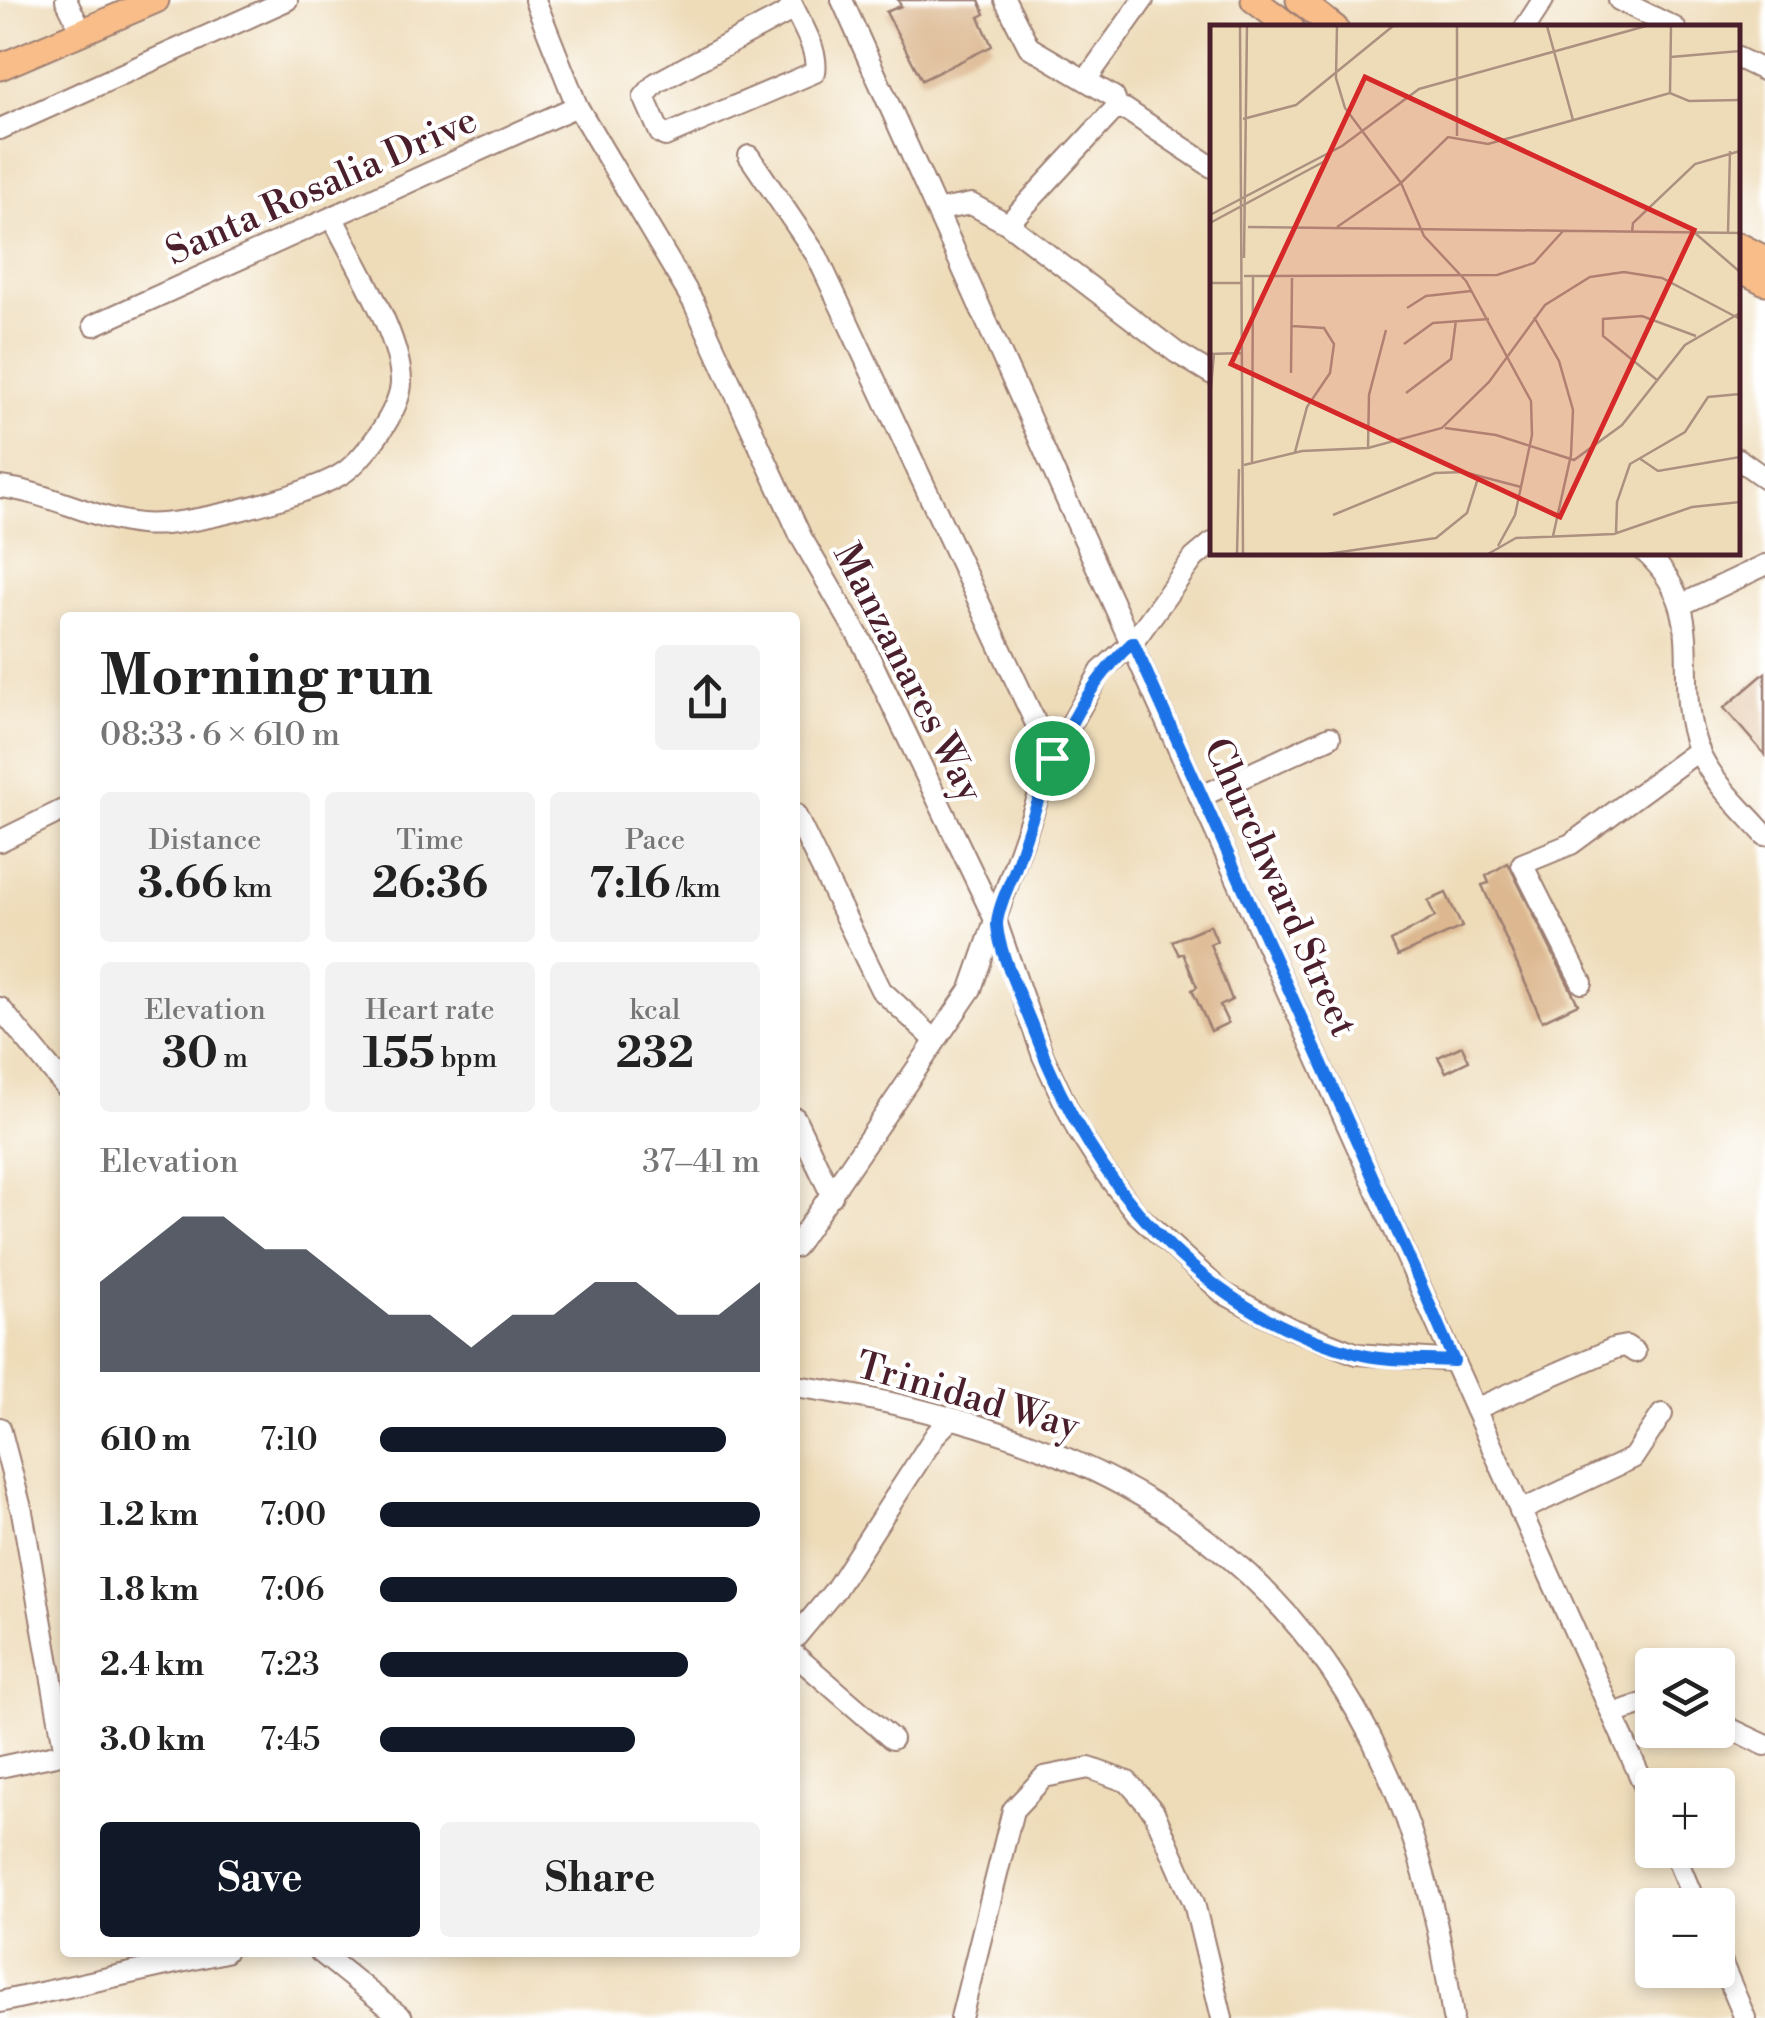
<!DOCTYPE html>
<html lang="en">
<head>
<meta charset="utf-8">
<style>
	:root { --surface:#fff; --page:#f2f2f2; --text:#222; --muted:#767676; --accent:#111827 }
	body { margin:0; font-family:"Libre Bodoni",serif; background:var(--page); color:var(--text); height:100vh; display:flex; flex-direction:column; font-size:38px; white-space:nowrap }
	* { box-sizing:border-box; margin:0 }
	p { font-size:32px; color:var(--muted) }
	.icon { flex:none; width:55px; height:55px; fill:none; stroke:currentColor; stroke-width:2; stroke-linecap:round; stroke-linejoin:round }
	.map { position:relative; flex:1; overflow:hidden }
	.sheet { position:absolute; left:60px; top:612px; width:740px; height:1345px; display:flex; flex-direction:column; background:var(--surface); border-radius:10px; box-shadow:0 5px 15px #0003 }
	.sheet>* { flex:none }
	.fabs { position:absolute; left:1635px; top:1648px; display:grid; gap:20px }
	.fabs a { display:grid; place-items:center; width:100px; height:100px; border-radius:10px; background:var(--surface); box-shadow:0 5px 15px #0003; font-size:50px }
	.pin { position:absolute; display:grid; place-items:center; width:85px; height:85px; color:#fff; margin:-42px; border:5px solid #fff; border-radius:50%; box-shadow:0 2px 10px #0007 }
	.round { display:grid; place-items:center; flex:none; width:105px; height:105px; border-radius:10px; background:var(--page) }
	.head { display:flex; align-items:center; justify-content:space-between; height:170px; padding:0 40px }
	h1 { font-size:55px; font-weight:700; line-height:75px }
	.figures { display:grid; grid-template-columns:repeat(3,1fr); gap:15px; height:170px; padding:10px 40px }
	.figures div { display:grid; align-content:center; border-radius:10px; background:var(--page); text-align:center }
	.figures b { font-size:42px; font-weight:700 }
	.figures small { font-size:28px; font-weight:400 }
	.figures p { font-size:28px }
	.chart { height:280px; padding:20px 40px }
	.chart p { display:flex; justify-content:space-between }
	.chart svg { width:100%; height:180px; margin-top:10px; fill:var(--accent); opacity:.7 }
	.primary-button { display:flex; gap:20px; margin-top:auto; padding:20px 40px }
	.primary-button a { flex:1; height:115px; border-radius:10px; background:var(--accent); color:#fff; font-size:40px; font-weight:700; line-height:115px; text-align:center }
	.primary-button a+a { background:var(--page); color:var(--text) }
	ul { padding:0 40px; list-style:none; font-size:32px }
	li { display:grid; grid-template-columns:160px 120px 1fr; align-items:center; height:75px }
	li i { height:25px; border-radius:12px; background:var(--accent) }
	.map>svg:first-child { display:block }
</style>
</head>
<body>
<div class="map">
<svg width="1765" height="2018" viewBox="0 0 1765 2018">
	<rect width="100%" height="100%" fill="#fff"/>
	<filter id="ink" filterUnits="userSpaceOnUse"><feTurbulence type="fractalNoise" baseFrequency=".01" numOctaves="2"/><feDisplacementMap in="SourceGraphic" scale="20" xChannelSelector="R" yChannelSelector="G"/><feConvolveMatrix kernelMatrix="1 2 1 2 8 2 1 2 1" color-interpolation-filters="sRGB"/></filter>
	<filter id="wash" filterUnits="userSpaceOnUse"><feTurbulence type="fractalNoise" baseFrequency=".0048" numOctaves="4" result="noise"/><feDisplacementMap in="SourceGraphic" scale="40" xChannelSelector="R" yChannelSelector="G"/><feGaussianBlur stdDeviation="2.25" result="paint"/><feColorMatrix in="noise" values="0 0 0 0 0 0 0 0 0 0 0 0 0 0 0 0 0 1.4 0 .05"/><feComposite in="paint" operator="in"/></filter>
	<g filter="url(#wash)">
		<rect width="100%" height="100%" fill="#eedcb9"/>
		<g id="blocks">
			<g fill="#dcb78f">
				<polygon points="898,0 979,0 985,14 979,17 992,46 922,80 886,12 901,6"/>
				<polygon points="1765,673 1765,755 1724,708"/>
				<polygon points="1508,863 1578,1004 1542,1021 1482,885 1489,883 1486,876"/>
				<polygon points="1446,893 1462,927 1398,956 1391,941 1435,917 1428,901"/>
				<polygon points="1210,925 1217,941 1210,944 1232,1000 1220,1006 1228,1023 1211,1031 1192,990 1197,987 1183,953 1179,955 1172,941"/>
				<polygon points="1462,1046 1469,1061 1446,1072 1438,1057"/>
			</g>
		</g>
	</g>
	<g filter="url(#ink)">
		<use href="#blocks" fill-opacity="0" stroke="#9c7e72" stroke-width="2.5"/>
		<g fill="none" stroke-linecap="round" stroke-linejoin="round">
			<defs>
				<g id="minor">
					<polyline points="66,0 81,30"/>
					<polyline points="535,0 577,106 694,303 801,537 863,644 997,924 1043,1056 1077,1129 1104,1171 1136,1213 1223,1293 1290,1328 1357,1354 1454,1361"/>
					<path d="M790 0C799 21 819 49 815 72L665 136 660 133 644 97 656 83 794 9"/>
					<polyline points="842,0 1652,1803"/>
					<polyline points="1005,0 1029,47 1114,97 1119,110"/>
					<polyline points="1619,0 1675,28"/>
					<polyline points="1525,28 1543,0"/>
					<polyline points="1738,58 1765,71"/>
					<polyline points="1086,80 1143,0"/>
					<polyline points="0,129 287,0"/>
					<polyline points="749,156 817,256 1052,758"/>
					<polyline points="940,210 971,204 1008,224 1177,353 1212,374"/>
					<polyline points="1008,224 1113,111 1125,109 1212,167"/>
					<polyline points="94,325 577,106"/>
					<polyline points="1738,459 1765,478"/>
					<path d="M0 487C49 492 92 519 140 524 181 529 305 496 340 475 363 462 402 408 401 381 400 334 355 264 334 220"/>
					<path d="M1645 552C1713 614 1670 677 1698 749 1711 781 1742 809 1765 835"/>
					<polyline points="1683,604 1765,565"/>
					<polyline points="1202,796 1330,737"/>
					<polyline points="795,814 881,990 934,1039"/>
					<polyline points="0,841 65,809"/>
					<polyline points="1582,983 1522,864 1571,844 1699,750"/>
					<polyline points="0,1008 65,1086"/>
					<polyline points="795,1118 832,1196"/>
					<polyline points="795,1247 971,989 1052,758 1101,671 1133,642 1194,558 1212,543"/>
					<path d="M795 1386C1180 1441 1401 1624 1453 2018"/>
					<polyline points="1475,1409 1615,1348 1626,1346 1635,1352"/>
					<polyline points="0,1428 22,1512 65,1753"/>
					<polyline points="1520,1511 1633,1458 1662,1414"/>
					<polyline points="795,1638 835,1590 936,1434 950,1420"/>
					<polyline points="795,1655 892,1739"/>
					<polyline points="1613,1714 1652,1701"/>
					<polyline points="1718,1723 1765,1745"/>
					<polyline points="0,1767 65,1753"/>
					<polyline points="1673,1850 1696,1905"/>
					<polyline points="320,1952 402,2018"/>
					<polyline points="1718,1954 1745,2018"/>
					<polyline points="0,2002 225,1952"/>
					<polyline points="961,2018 1013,1810 1044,1777 1089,1768 1128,1782 1154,1812 1194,1903 1222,2018"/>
				</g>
				<g id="major">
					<polyline points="1254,0 1291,28"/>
					<polyline points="1299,0 1335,28"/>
					<polyline points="0,67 156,0"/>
					<polyline points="1738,245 1765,259"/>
					<polyline points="1738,268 1765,282"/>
				</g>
			</defs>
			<use href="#minor" stroke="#9c7e72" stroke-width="24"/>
			<use href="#major" stroke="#9c7e72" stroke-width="29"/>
			<use href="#minor" stroke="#fff" stroke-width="20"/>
			<use href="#major" stroke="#f8bd89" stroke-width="25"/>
		</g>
	</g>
	<g fill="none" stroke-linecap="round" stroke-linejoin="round" filter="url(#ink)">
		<defs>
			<path id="route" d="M1133 642 1418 1278 1454 1361C1422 1359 1385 1362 1355 1353 1197 1311 1090 1180 1035 1033 1024 1003 999 955 997 925 997 908 1010 884 1016 867 1043 785 1067 702 1133 642Z"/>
		</defs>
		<use href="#route" stroke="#fff" stroke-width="20"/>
		<use href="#route" stroke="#1a73e8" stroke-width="12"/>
	</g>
	<g text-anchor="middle" stroke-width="8" stroke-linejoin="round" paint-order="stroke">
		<g font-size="38" fill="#4a1f2b" stroke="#fff">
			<text transform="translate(321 185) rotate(-24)" y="13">Santa Rosalia Drive</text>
			<text transform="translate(909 672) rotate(63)" y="13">Manzanares Way</text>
			<text transform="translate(1281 887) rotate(66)" y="13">Churchward Street</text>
			<text transform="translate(968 1395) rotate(16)" y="13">Trinidad Way</text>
		</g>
	</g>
	<g transform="translate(1210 25)">
		<rect width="530" height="530" fill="#eedcb9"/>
		<path fill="none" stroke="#ac9080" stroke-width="2.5" d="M30 1 33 529M127 1 126 53 135 83 191 158 214 211 256 256 321 376 322 410 305 490 288 521M337 1 363 95M461 32 530 26M460 68 461 1M33 94 86 80 183 1M247 111V1M0 190 132 121 209 64 436 1M0 198 115 136M38 202 530 208M127 202 191 158 238 112 278 119 460 68 479 76 530 75M422 207 423 198 485 139 530 126M485 208 530 247M518 208 520 126M34 233 37 1M34 251 287 250 324 238 353 206M0 258H32M197 283 216 271 261 266M324 292 349 336 363 385 361 430 343 511M82 301 114 303 124 319 120 348 97 382 85 427M194 319 223 298 279 294M0 329 32 328M81 348 82 253M447 355 393 311V294L432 291 486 311M196 368 241 334 246 295M0 373 4 329M235 403 286 410 364 435 412 400 475 320 530 288M158 423 159 370 176 305M429 433 448 446 530 432M42 439 43 252M34 440 92 426 158 423 232 403 279 357 335 280 380 252 414 247 452 253 530 294M123 490 225 448 254 447 311 462M406 508 407 477 420 439 475 407 498 372 530 369M27 529 29 444M117 529 226 513 257 488 269 450M278 529 306 513 404 509 482 482 530 477"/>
		<path fill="#d62828" fill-opacity="0.15" stroke="#d62828" stroke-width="5" d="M155 52 484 205 350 492 21 339Z"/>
		<rect width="530" height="530" fill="none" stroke="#4a1f2b" stroke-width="5"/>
	</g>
</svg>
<div class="fabs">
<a><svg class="icon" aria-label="layers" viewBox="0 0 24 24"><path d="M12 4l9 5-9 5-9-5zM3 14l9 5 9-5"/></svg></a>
<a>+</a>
<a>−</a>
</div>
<div class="pin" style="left:1052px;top:758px;background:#1e9e55"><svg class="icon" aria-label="arrive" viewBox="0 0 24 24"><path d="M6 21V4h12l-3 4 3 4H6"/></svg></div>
<section class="sheet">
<div class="head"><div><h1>Morning run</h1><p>08:33 · 6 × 610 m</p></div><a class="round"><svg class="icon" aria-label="share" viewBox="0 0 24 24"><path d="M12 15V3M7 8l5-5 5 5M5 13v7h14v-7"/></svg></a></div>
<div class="figures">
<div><p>Distance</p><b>3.66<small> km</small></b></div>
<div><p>Time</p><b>26:36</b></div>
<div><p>Pace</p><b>7:16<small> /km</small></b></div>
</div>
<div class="figures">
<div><p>Elevation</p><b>30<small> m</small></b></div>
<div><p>Heart rate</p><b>155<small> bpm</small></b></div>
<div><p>kcal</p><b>232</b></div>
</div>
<div class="chart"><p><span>Elevation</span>37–41 m</p>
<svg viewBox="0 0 160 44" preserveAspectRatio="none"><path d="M0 44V22L10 14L20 6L30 6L40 14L50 14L60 22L70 30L80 30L90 38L100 30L110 30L120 22L130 22L140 30L150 30L160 22V44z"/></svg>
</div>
<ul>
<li><b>610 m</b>7:10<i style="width:91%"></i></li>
<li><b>1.2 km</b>7:00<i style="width:100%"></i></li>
<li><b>1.8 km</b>7:06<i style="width:94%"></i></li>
<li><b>2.4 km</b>7:23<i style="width:81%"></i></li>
<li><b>3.0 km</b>7:45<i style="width:67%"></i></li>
</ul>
<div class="primary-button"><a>Save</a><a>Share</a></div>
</section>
</div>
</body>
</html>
